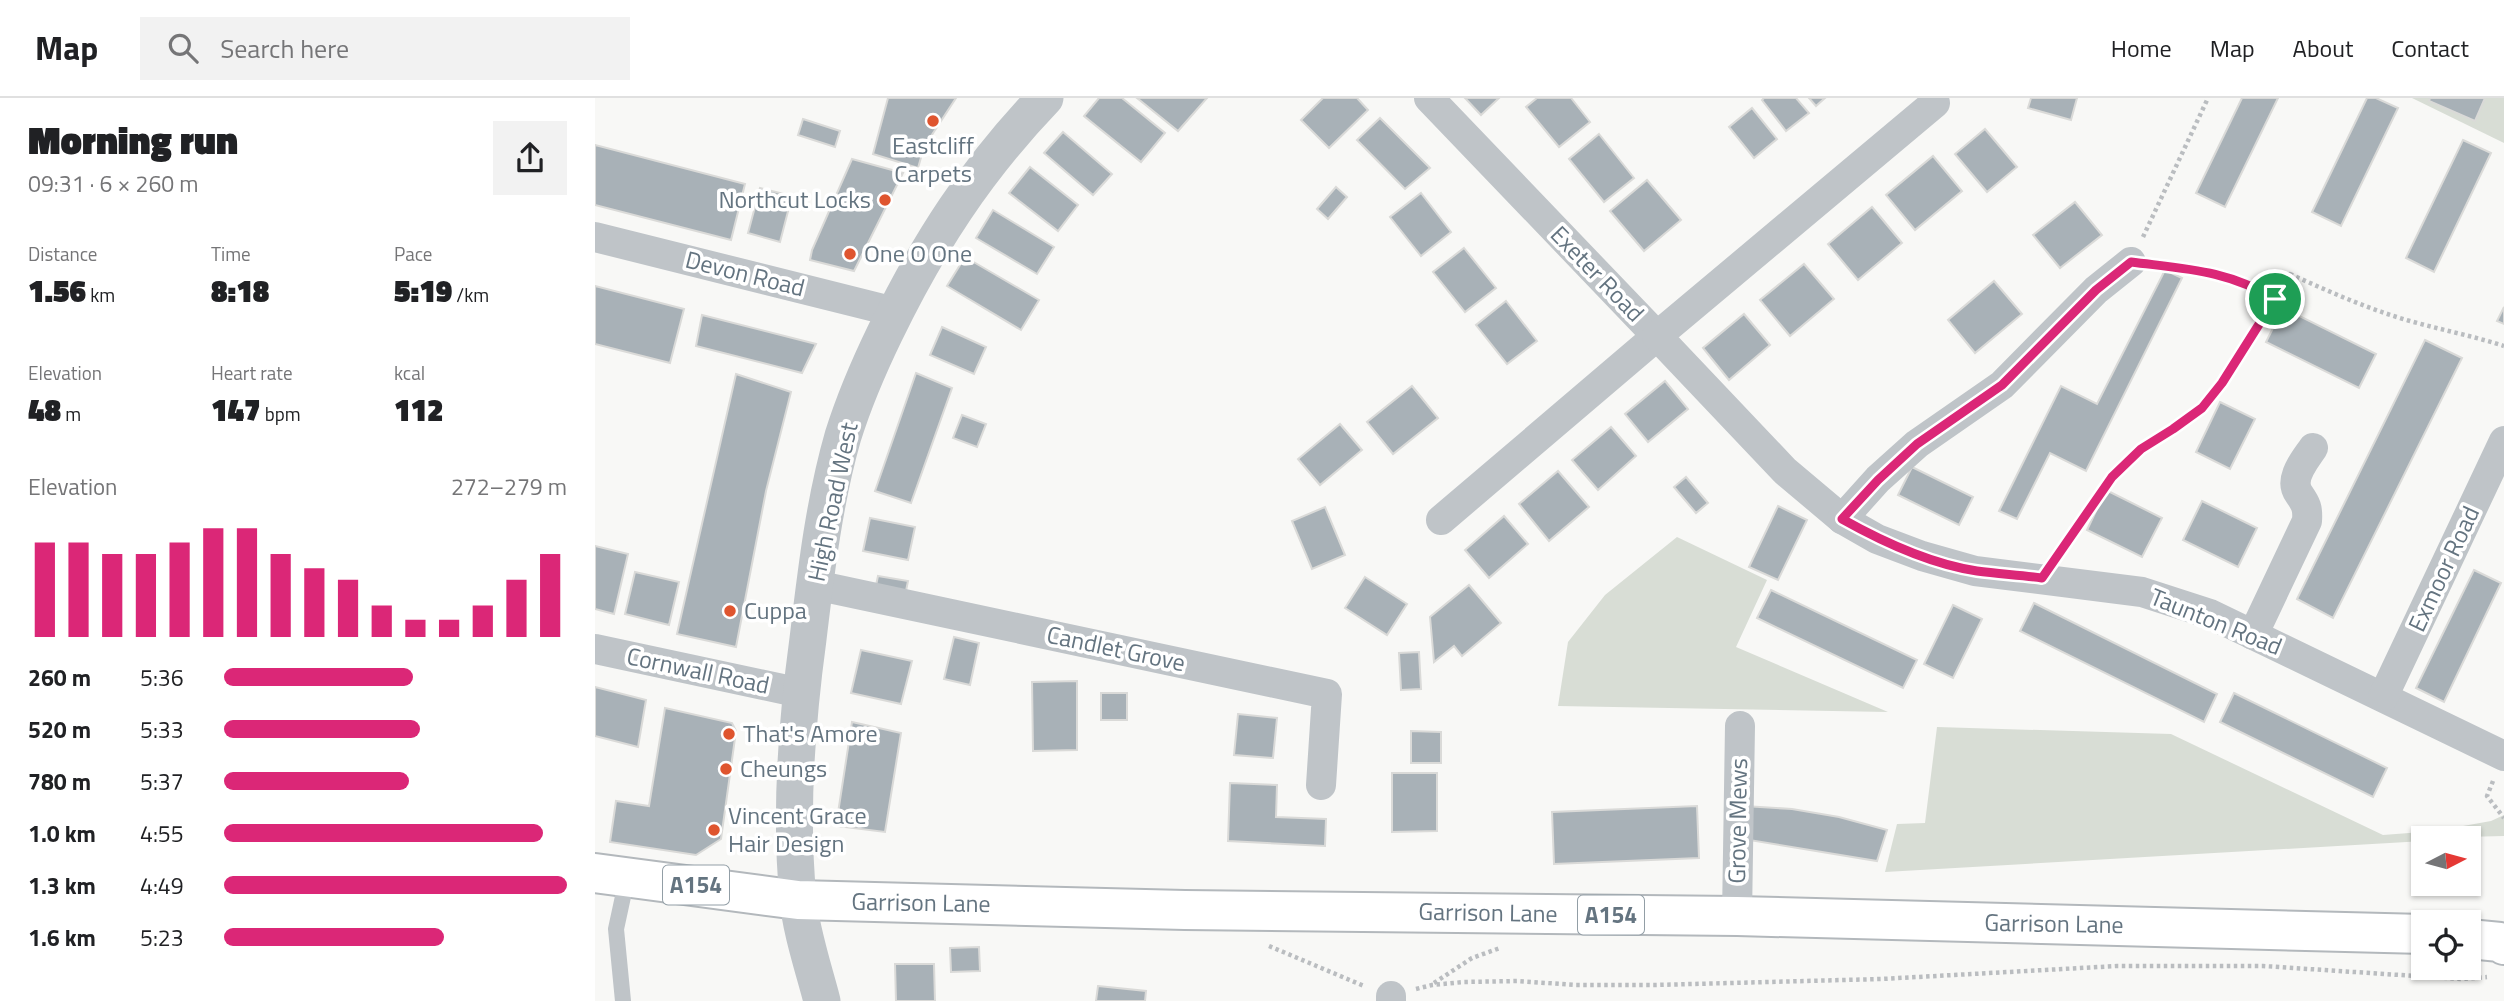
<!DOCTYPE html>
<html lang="en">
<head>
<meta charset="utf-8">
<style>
	:root { --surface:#fff; --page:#f2f2f2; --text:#202124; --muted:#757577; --line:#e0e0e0; --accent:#db2777 }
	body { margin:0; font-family:"Titillium Web",sans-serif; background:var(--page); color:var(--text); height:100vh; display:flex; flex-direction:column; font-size:26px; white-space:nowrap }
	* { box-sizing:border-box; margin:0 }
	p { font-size:23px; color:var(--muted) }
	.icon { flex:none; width:38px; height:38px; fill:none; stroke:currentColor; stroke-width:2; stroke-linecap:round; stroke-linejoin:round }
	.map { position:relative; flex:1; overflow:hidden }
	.sheet { display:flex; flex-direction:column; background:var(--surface); width:595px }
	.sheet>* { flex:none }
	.needle { width:46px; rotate:84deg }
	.controls { position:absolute; left:1816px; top:728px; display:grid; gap:14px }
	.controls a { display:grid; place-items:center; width:70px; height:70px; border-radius:0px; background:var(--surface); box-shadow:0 2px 5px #0004; font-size:35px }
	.pin { position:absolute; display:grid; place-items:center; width:60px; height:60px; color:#fff; margin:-30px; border:4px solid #fff; border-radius:50%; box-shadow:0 2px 7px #0007 }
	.round { display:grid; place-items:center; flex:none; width:74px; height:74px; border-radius:0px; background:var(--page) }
	.overview { display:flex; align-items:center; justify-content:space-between; height:119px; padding:0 28px }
	h1 { font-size:38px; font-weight:800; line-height:52px }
	.figures { display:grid; grid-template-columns:repeat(3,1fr); gap:10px; height:119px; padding:7px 28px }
	.figures div { display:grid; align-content:center }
	.figures b { font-size:30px; font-weight:800 }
	.figures small { font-size:19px; font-weight:400 }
	.figures p { font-size:19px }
	.chart { height:196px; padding:14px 28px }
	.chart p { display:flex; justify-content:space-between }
	.chart svg { width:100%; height:126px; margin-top:7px; stroke:var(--accent); stroke-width:6 }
	ul { padding:0 28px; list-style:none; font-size:23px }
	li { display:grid; grid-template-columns:112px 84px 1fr; align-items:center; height:52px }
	li i { height:18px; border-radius:9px; background:var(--accent) }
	header { display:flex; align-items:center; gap:42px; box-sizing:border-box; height:98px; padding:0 35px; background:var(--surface); border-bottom:2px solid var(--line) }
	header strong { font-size:33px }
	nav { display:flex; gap:38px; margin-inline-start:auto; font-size:24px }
	.search { width:490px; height:63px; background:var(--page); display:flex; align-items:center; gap:18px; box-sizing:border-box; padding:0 24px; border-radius:0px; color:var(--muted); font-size:26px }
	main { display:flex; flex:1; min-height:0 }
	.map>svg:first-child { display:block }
</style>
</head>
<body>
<header>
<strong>Map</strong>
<div class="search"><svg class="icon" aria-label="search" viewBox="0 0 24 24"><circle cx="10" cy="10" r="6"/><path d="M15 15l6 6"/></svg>Search here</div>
<nav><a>Home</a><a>Map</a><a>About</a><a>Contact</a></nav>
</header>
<main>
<section class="sheet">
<div class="overview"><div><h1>Morning run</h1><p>09:31 · 6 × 260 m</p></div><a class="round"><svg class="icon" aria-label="share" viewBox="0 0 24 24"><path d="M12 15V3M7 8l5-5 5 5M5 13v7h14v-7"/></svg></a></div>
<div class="figures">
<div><p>Distance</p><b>1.56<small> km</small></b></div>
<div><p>Time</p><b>8:18</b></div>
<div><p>Pace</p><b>5:19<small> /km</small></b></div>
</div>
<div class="figures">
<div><p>Elevation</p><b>48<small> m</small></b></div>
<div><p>Heart rate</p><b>147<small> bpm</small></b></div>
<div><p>kcal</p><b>112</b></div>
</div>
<div class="chart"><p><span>Elevation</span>272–279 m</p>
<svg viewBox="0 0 160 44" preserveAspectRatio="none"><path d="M5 44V11M15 44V11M25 44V15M35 44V15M45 44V11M55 44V6M65 44V6M75 44V15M85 44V20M95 44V24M105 44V33M115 44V38M125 44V38M135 44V33M145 44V24M155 44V15"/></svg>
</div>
<ul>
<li><b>260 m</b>5:36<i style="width:55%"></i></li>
<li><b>520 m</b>5:33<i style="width:57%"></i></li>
<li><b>780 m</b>5:37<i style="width:54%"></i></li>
<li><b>1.0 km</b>4:55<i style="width:93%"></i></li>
<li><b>1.3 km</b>4:49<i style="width:100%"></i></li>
<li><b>1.6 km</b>5:23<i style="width:64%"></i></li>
</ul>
</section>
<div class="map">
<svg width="1909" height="903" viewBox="0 0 1909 903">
	<rect width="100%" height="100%" fill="#f8f8f6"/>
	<g fill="#d8ddd5">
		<polygon points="1817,0 1909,0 1909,45"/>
		<polygon points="1082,439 1172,482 1141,549 1293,614 963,608 973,544 1010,497"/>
		<polygon points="1342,629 1576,636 1788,737 1840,733 1896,723 1909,717 1909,738 1829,740 1829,743 1290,774 1302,726 1330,725"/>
	</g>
	<g fill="#a8b1b7" stroke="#dadad8" stroke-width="2">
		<polygon points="293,0 361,0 329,49 323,70 278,56"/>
		<polygon points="504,0 527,0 570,35 546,64 489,18"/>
		<polygon points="542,0 612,0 583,33"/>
		<polygon points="728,0 762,0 773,12 734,50 706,22"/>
		<polygon points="870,0 904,0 886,17"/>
		<polygon points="942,0 976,0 995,24 964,49 931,9"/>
		<polygon points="1169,0 1201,0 1214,15 1191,33 1167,2"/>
		<polygon points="1214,0 1230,0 1221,8"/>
		<polygon points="1436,0 1482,0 1476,22 1433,10"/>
		<polygon points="1647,0 1683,0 1630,109 1601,95"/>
		<polygon points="1772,0 1781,0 1803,10 1746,128 1717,114"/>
		<polygon points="1835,0 1890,0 1880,23 1834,3"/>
		<polygon points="1157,10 1182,41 1159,60 1134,29"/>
		<polygon points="785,20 835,70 810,91 762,42"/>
		<polygon points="208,21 245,33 240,49 203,37"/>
		<polygon points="1390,31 1422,69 1392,94 1360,56"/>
		<polygon points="468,34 517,76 498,97 449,55"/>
		<polygon points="1004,36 1039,80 1009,104 974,61"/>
		<polygon points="1868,42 1896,55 1839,174 1811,160"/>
		<polygon points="0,47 150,86 136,142 0,107"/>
		<polygon points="1338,58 1367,93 1320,132 1291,97"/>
		<polygon points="257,61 308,75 259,173 215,162 217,152"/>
		<polygon points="435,69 483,107 463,133 414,95"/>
		<polygon points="1052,82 1086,122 1049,153 1015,113"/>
		<polygon points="741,89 752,99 733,121 722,111"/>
		<polygon points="165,90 197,98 185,144 153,135"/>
		<polygon points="826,95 856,134 826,158 795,119"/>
		<polygon points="1480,104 1507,137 1465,170 1438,137"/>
		<polygon points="1277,109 1307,145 1263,182 1233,146"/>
		<polygon points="398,112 459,149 442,176 381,140"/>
		<polygon points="869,150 901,190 870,214 838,174"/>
		<polygon points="370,159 444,202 426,232 352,188"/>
		<polygon points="1209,166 1239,201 1195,238 1165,202"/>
		<polygon points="1570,172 1587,180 1491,373 1455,355 1422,421 1404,413 1466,288 1502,306"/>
		<polygon points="1399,183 1427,216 1380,255 1353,222"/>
		<polygon points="0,188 89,211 75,265 0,246"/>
		<polygon points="911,203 942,243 912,266 881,227"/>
		<polygon points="1909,209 1909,226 1902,223"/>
		<polygon points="1688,210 1781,256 1764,290 1671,244"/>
		<polygon points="1149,216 1175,247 1134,282 1108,250"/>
		<polygon points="107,217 221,246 207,275 101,248"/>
		<polygon points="347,229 391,249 379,276 335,257"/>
		<polygon points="1830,242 1867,260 1738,520 1702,501"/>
		<polygon points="321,275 357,290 316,405 280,393"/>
		<polygon points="141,276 196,294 171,393 141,549 82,536"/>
		<polygon points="1070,283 1093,311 1053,344 1030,316"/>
		<polygon points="817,288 843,320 798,356 772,324"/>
		<polygon points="1625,304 1660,321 1635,371 1601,354"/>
		<polygon points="367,317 391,326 382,349 358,340"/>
		<polygon points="745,326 767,352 725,387 703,361"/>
		<polygon points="1016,329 1041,358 1003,392 977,362"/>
		<polygon points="1317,369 1378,399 1364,427 1303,397"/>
		<polygon points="963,373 994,409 954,443 924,406"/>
		<polygon points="1091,379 1113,405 1101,415 1079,389"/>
		<polygon points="1511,392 1567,420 1547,459 1492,432"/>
		<polygon points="1607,403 1662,430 1643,469 1588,442"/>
		<polygon points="1183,408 1212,422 1183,482 1154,469"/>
		<polygon points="730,409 750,457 717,471 697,423"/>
		<polygon points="909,418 933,446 894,480 870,452"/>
		<polygon points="275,420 320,429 313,462 268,453"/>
		<polygon points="0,448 33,456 19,516 0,511"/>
		<polygon points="1879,472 1906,485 1849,604 1821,590"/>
		<polygon points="40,474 84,484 74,527 30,516"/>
		<polygon points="283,478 313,483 310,498 280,492"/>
		<polygon points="770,479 812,506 792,537 750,510"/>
		<polygon points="874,487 906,525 867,558 859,548 839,564 835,519"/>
		<polygon points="1176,492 1322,562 1308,590 1162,520"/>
		<polygon points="1439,505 1622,596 1609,624 1425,533"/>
		<polygon points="1358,507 1387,521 1358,580 1329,566"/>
		<polygon points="359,539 384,545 375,587 349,581"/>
		<polygon points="266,552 317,563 306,606 256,595"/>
		<polygon points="824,554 826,591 806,592 804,555"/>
		<polygon points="482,583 482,652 438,653 437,584"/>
		<polygon points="0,589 51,602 43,649 0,638"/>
		<rect x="506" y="595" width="26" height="27"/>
		<polygon points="1639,595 1792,670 1778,699 1625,624"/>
		<polygon points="70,610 137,625 141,633 126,741 101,757 15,744 21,703 54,708"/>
		<polygon points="643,616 682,620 678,660 639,657"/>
		<polygon points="257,624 306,635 290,734 241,728"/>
		<polygon points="816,633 846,634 846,665 816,665"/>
		<polygon points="797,675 842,675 842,733 797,734"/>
		<polygon points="635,685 682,687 681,719 731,721 730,748 633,743"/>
		<polygon points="1102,708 1104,760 959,766 957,714"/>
		<polygon points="1149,708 1197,711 1244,719 1292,732 1282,763 1148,741"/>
		<polygon points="384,849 385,873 356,874 355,850"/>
		<polygon points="300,866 339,866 340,903 301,903"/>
		<polygon points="503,888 551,893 550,903 501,903"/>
	</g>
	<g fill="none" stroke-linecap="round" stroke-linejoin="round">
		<defs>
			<g id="primary">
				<polyline points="0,775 203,802 590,812 1142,818 1829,836"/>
				<polyline points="1874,841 1905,844 1909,847"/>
			</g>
		</defs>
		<use href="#primary" stroke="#b3b8bc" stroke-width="42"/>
		<g stroke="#babdc0" stroke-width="4.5" stroke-dasharray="3.5 3.5" stroke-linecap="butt">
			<polyline points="1548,139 1613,0"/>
			<path d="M1680 200 1695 176C1735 194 1773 211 1815 223 1847 232 1878 238 1909 248"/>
			<path d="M1465 453 1517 379 1546 351 1607 310 1627 285 1680 200C1638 176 1610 174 1563 167"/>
			<polyline points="1898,683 1892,698 1909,720"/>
			<polyline points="674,848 769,888"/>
			<polyline points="839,885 877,860 905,850"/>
			<polyline points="821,891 837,887 869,884 922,883 981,887 1060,887 1286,881 1522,868 1668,868 1866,881 1892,879"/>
		</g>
		<polyline stroke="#bfc4c8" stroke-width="16" points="28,903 21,831 32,780"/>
		<g stroke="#bfc4c8" stroke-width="30">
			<polyline points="834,0 1062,238 846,422"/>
			<polyline points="1340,5 1062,238 1190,373 1247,421 1282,441 1327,458 1380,473 1547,494 1615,516 1909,658"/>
			<polyline points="0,139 300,214"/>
			<polyline points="1247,421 1283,381 1322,346 1407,287 1501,192 1536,164"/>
			<polyline points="220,487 732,596 726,687"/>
			<path d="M1658 537 1712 423C1713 410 1711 406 1704 396 1693 381 1710 362 1718 350"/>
			<polyline points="0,551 206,595"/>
			<polyline points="1788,599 1909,343"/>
			<polyline points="1142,818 1145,628"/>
			<polyline points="796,898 796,903"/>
		</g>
		<path stroke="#bfc4c8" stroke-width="37" d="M227 903C219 872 205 830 203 800 195 719 202 622 213 541 221 474 229 404 248 338 259 303 274 268 290 235 333 146 381 72 450 0"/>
		<use href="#primary" stroke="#fff" stroke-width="38"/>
	</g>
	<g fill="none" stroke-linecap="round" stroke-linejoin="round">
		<defs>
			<path id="route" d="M1536 164C1591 171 1632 172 1680 201L1627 285 1607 310 1578 331 1546 351 1517 379 1447 480C1426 477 1404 476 1382 473 1335 466 1288 444 1247 421L1283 382 1322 346 1407 287 1501 192Z"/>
		</defs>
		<use href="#route" stroke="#fff" stroke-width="14"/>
		<use href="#route" stroke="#db2777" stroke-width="9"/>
	</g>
	<g fill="#df552f" stroke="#fff" stroke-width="2.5">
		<circle cx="338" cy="23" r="7"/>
		<circle cx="290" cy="102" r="7"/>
		<circle cx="255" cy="156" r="7"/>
		<circle cx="135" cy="513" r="7"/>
		<circle cx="134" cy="636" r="7"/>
		<circle cx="131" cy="671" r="7"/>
		<circle cx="119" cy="732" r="7"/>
	</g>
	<g text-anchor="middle" stroke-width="7" stroke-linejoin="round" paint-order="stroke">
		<g fill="#fff" stroke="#929ea6" stroke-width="2">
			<rect x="68" y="767.5" width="66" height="39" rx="5"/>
			<rect x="983" y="797.5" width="66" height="39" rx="5"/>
		</g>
		<g font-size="23" font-weight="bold" fill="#647480">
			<text x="101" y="795">A154</text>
			<text x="1016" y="825">A154</text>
		</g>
		<g font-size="24" fill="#647480" stroke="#fff" text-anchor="start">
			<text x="338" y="56" text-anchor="middle">Eastcliff<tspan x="338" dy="28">Carpets</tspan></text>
			<text x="276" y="110" text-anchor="end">Northcut Locks</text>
			<text x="269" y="164">One O One</text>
			<text x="149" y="521">Cuppa</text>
			<text x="148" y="644">That's Amore</text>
			<text x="145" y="679">Cheungs</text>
			<text x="133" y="726">Vincent Grace<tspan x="133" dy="28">Hair Design</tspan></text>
		</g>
		<g font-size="24" fill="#647480" stroke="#fff">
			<text transform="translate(150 176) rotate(14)" y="8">Devon Road</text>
			<text transform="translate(1002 176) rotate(46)" y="8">Exeter Road</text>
			<text transform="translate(238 404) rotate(-78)" y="8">High Road West</text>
			<text transform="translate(1849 471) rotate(-65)" y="8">Exmoor Road</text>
			<text transform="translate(1621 524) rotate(22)" y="8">Taunton Road</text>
			<text transform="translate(521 551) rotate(12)" y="8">Candlet Grove</text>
			<text transform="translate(103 573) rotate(12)" y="8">Cornwall Road</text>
			<text transform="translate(1143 723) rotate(-89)" y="8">Grove Mews</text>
			<text transform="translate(326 805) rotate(1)" y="8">Garrison Lane</text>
			<text transform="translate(893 815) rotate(1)" y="8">Garrison Lane</text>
			<text transform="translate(1459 826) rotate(1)" y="8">Garrison Lane</text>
		</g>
	</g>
</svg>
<div class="controls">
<a><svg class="needle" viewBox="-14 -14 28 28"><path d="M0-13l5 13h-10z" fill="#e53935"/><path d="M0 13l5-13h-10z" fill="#757577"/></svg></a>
<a><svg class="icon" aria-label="locate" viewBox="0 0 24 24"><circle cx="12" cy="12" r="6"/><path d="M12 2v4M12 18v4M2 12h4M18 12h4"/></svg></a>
</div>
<div class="pin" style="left:1680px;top:201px;background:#1e9e55"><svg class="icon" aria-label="arrive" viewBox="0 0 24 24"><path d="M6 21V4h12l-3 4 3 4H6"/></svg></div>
</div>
</main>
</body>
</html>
